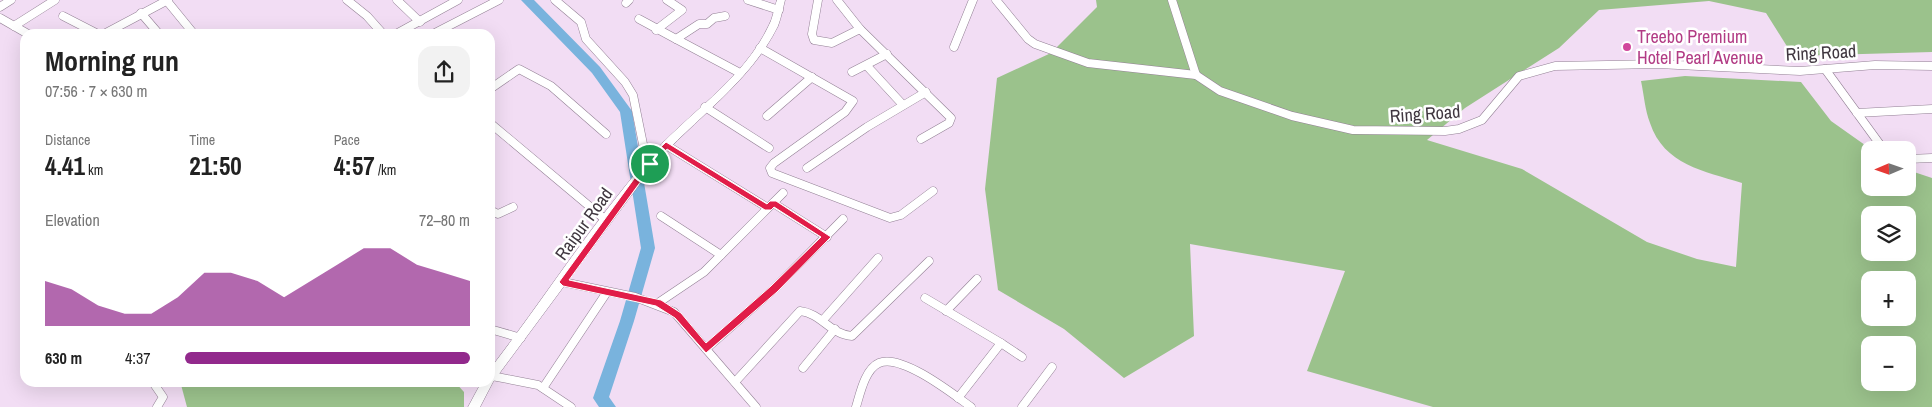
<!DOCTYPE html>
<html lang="en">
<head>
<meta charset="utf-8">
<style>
	:root { --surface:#fff; --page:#f2f2f2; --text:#222; --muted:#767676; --accent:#92298c }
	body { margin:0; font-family:"Archivo Narrow",sans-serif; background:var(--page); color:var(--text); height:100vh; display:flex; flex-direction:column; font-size:19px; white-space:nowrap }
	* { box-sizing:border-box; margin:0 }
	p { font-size:16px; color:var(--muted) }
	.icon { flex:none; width:28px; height:28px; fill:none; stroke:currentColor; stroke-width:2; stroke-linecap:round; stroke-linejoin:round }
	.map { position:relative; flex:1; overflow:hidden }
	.drawer { position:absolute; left:20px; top:29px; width:475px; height:358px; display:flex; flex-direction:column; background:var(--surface); border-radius:15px; box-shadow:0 5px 20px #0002 }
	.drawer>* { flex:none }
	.needle { width:32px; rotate:268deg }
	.buttons { position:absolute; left:1861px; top:141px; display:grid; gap:10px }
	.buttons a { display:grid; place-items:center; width:55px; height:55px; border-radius:10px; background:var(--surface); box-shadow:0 5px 20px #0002; font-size:25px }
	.pin { position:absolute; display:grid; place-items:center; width:42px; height:42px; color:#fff; margin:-21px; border:2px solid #fff; border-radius:50%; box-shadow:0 1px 5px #0007 }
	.round { display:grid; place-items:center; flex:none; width:52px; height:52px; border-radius:15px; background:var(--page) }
	.overview { display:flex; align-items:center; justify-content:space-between; height:85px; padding:0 25px }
	h1 { font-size:28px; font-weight:700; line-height:38px }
	.figures { display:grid; grid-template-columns:repeat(3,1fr); gap:8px; height:85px; padding:5px 25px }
	.figures div { display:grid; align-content:center }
	.figures b { font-size:25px; font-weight:700 }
	.figures small { font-size:14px; font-weight:400 }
	.figures p { font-size:14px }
	.chart { height:140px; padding:10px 25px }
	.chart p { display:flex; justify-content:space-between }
	.chart svg { width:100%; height:90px; margin-top:5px; fill:var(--accent); opacity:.7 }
	ul { padding:0 25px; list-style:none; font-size:16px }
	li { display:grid; grid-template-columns:80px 60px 1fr; align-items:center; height:38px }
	li i { height:12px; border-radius:6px; background:var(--accent) }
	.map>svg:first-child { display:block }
</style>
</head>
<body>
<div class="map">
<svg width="1932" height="407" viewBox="0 0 1932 407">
	<rect width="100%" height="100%" fill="#f2ddf4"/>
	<g fill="#9bc28c" fill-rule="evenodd">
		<path d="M1096 0H1932V52L1793 56 1766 13 1709 1 1599 10 1559 48 1465 108 1427 140 1522 169 1647 242 1697 259 1736 267 1742 183C1704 171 1664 165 1650 123 1645 110 1644 95 1641 81L1685 76 1801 82 1831 121 1872 150H1870V188H1908V170L1932 178V407H1433L1307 371 1345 271 1190 244 1194 336 1124 378 1064 329 998 290 985 189 997 78 1051 53 1097 7ZM1870 215H1908V252H1870ZM1870 280H1908V318H1870ZM1870 345H1908V382H1870Z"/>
		<polygon points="180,381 454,381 464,392 464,407 187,407"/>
	</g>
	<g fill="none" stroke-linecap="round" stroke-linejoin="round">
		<polygon fill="#79b3dd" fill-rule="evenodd" points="521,0 534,0 600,67 632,111 655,248 634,321 609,397 616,407 599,407 593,398 620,321 641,248 620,112 592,73"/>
		<defs>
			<g id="minor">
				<polyline points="347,0 367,16 383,34"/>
				<polyline points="397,0 420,22"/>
				<polyline points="555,0 581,22 586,39 625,82 633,95 644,149 650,164"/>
				<polyline points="748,0 779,10"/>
				<polyline points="818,0 812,34 814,40 832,43 860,29 951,118 949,123 921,139"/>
				<polyline points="837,0 860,29"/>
				<polyline points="996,0 1028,39 1035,44 1088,63 1196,75"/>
				<polyline points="1172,0 1196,75 1220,91 1292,116 1353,130 1445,131 1459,129 1482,120 1519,76 1555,66 1658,64 1800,71 1875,65 1932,66"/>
				<polyline points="167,1 194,34"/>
				<polyline points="626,3 629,0"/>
				<polyline points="0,7 11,0"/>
				<polyline points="141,13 159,34"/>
				<polyline points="63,16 98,34"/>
				<polyline points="725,16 714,18 707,24 699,24 676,39 740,73"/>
				<polyline points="0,18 28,34"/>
				<polyline points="639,19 676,39"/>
				<polyline points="14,26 55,0"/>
				<polyline points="656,30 682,10 667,0"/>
				<polyline points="104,34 168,0"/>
				<polyline points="396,34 458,0"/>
				<polyline points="433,34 499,0"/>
				<polyline points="954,47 973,0"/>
				<polyline points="760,48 853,101 845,112 774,163 770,168 772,173 890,218 901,215 933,191"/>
				<polyline points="867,66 903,105"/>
				<polyline points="1825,69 1884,150"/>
				<polyline points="852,72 887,54"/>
				<polyline points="490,89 519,69 551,86 606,134"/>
				<polyline points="705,107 769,148"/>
				<polyline points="1857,113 1932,109"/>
				<polyline points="767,116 812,77"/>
				<polyline points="490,123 607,221"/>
				<polyline points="666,145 768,208"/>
				<polyline points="1908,159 1932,158"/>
				<polyline points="807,168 867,127 926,92"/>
				<polyline points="773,203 827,237"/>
				<polyline points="490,210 498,214 513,207"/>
				<polyline points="661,216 721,255"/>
				<polyline points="563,282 635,297 674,312 756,407"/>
				<polyline points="925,298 1001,343 958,398"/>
				<polyline points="658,303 704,272 783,193"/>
				<polyline points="946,311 977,279"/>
				<polyline points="823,320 878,258"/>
				<polyline points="490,329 521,338"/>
				<polyline points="1001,343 1022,357"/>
				<polyline points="706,349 774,289 843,219"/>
				<polyline points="803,368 835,329"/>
				<polyline points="492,376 538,385 571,407"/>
				<polyline points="152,381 163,397 157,407"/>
				<path d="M735 382 800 311C821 313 831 335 852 336L929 261"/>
				<polyline points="543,388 607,292"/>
				<path d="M856 407C860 394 865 369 879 363 901 353 953 394 971 407"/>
				<polyline points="1022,407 1052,367"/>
			</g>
			<path id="major" d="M777 0H785C783 8 781 18 778 26 750 83 694 119 653 166L493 382 480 407H468L482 381H490V369C543 300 590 226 647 160 686 114 743 81 769 25 773 18 774 8 777 0Z"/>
		</defs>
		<use href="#minor" stroke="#938095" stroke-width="9"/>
		<use href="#major" stroke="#938095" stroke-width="1"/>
		<use href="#minor" stroke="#fff" stroke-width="8"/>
		<use href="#major" fill="#fff" fill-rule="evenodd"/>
	</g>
	<path fill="#e11d48" stroke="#fff" fill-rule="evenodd" d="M666 142 767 204 770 201H776L831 237 777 292 706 353 675 318 656 306 563 286 559 282 647 161ZM667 149 765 210H771L774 207 821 237 771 286 706 343 681 313 661 300 569 280 652 166Z"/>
	<circle fill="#d1479c" stroke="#fff" stroke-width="2" cx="1627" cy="47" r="5"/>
	<g text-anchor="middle" stroke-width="5" stroke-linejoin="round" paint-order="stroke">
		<g font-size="18" fill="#b23c85" stroke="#fff" text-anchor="start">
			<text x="1637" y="43">Treebo Premium<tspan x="1637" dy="21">Hotel Pearl Avenue</tspan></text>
		</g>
		<g font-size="18" fill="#403740" stroke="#fff">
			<text transform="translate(1821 53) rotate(-3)" y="6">Ring Road</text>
			<text transform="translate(1425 114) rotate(-4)" y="6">Ring Road</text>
			<text transform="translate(584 224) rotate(-54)" y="6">Raipur Road</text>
		</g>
	</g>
</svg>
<div class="buttons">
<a><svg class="needle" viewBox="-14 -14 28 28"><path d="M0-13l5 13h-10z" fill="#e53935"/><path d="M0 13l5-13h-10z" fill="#767676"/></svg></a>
<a><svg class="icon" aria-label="layers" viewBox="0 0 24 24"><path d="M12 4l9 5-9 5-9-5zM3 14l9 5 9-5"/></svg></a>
<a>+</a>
<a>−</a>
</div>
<div class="pin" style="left:650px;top:164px;background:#1e9e55"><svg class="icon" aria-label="arrive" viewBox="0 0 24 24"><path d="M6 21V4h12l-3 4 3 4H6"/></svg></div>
<section class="drawer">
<div class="overview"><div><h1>Morning run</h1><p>07:56 · 7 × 630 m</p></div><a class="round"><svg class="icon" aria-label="share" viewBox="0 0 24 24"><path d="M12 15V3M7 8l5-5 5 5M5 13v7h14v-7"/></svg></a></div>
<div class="figures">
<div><p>Distance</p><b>4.41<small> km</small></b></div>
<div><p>Time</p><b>21:50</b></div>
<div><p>Pace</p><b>4:57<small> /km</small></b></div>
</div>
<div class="chart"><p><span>Elevation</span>72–80 m</p>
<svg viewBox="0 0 160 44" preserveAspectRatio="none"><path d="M0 44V22L10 26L20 34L30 38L40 38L50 30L60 18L70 18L80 22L90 30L100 22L110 14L120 6L130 6L140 14L150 18L160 22V44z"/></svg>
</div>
<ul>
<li><b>630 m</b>4:37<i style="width:100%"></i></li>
</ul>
</section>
</div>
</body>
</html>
